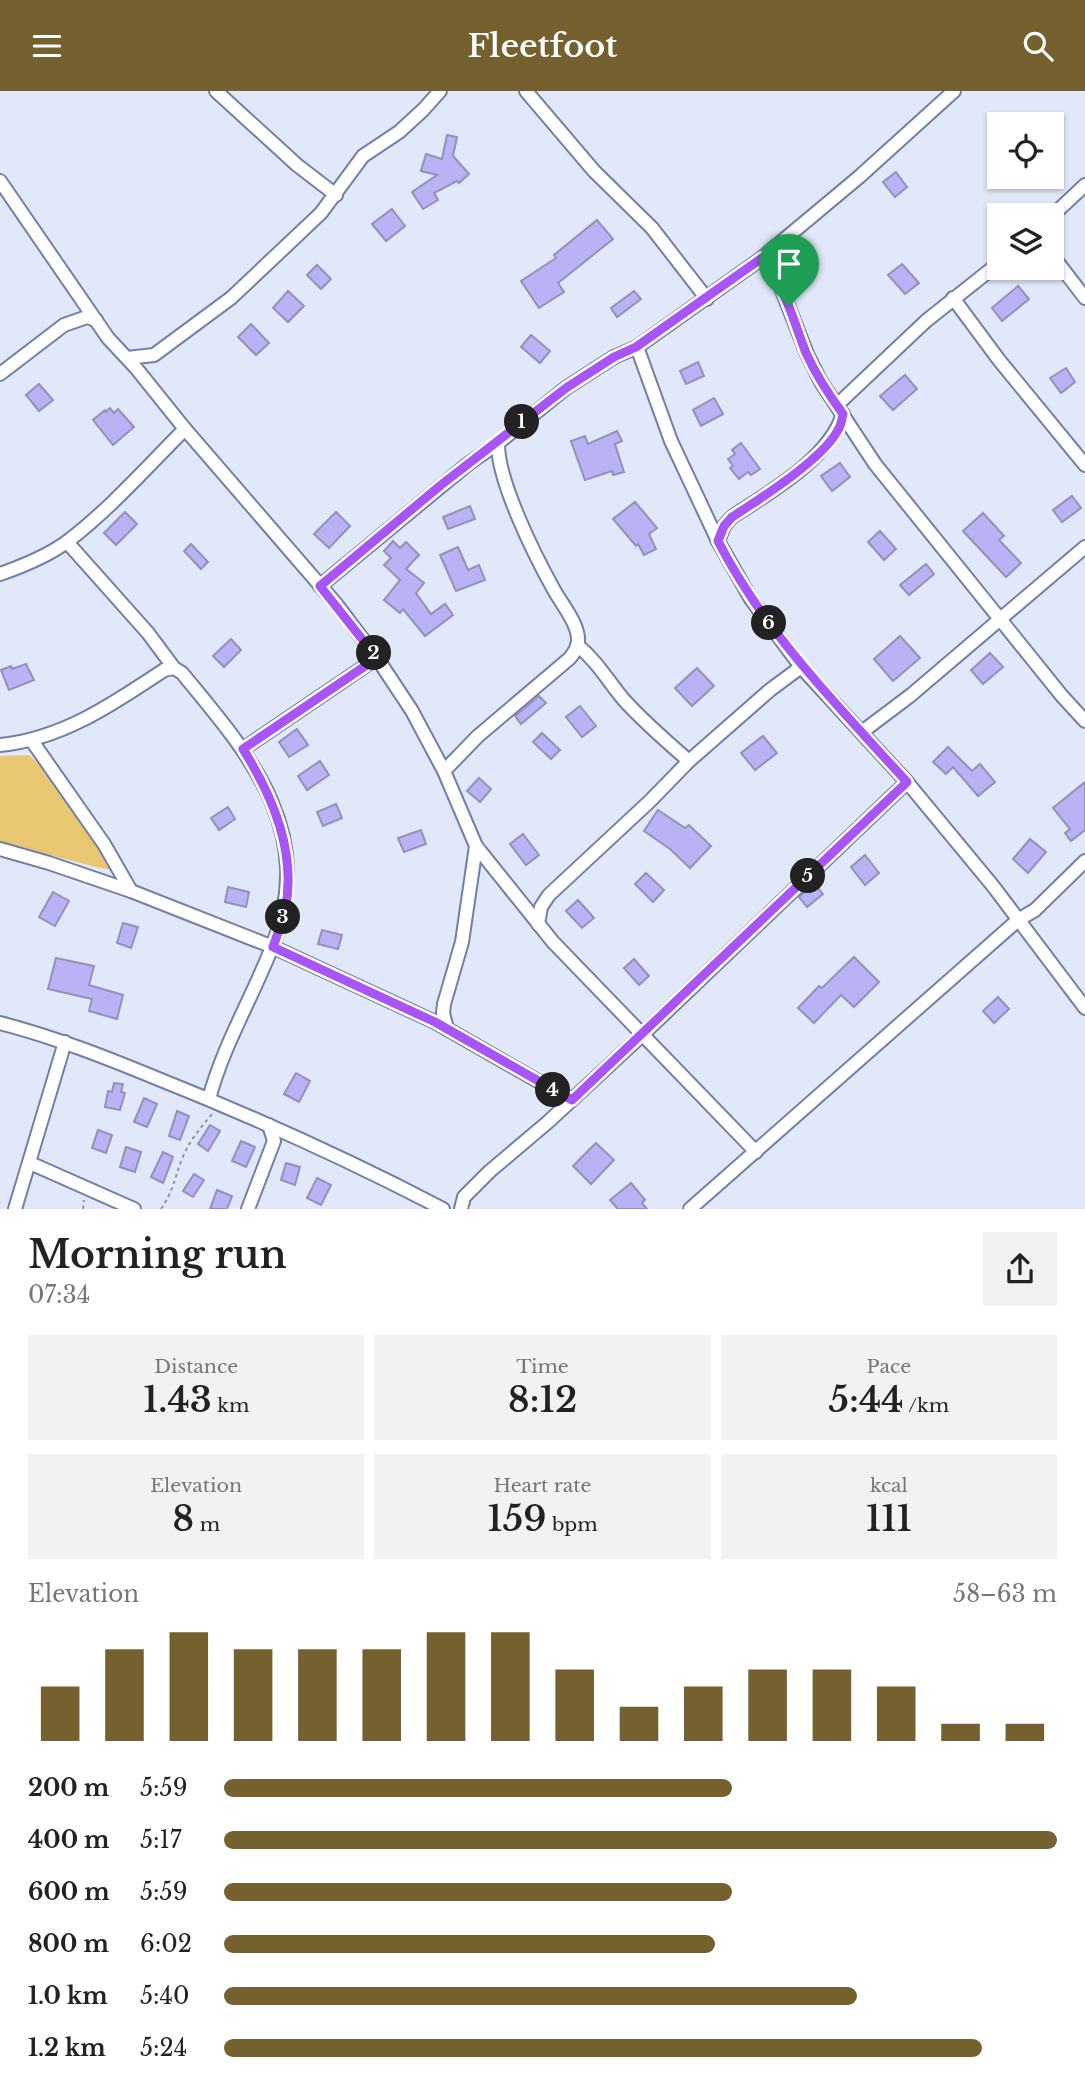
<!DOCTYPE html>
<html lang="en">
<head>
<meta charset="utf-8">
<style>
	:root { --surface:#fff; --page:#f2f2f2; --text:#222; --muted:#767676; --accent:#756130 }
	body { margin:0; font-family:"Libre Baskerville",serif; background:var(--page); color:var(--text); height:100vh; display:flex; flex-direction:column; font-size:26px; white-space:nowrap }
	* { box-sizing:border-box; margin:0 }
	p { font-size:23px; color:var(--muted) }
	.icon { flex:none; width:38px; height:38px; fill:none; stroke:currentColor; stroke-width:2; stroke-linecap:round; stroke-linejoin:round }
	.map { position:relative; height:1118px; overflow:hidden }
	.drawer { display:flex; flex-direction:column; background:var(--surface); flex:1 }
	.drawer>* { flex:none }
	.tools { position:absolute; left:987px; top:21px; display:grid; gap:14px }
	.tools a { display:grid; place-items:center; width:77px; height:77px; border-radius:0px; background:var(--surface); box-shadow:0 2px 5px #0004; font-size:35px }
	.pin { position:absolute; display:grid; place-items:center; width:60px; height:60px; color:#fff; margin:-72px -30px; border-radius:50% 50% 50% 0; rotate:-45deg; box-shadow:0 0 7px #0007 }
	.pin .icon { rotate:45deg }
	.km { position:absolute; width:35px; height:35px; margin:-18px; border-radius:50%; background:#222; color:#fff; font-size:19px; line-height:35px; text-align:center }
	.round { display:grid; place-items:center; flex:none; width:74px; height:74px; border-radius:0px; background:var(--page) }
	.overview { display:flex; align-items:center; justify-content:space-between; height:119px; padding:0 28px }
	h1 { font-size:38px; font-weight:600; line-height:52px }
	.stats { display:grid; grid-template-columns:repeat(3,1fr); gap:10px; height:119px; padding:7px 28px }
	.stats div { display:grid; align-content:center; border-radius:0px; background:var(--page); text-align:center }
	.stats b { font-size:35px; font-weight:600 }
	.stats small { font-size:19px; font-weight:400 }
	.stats p { font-size:19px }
	.chart { height:196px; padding:14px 28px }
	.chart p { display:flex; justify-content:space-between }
	.chart svg { width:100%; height:126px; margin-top:7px; stroke:var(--accent); stroke-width:6 }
	ul { padding:0 28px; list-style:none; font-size:23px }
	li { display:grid; grid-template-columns:112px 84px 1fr; align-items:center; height:52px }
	li i { height:18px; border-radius:9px; background:var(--accent) }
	header { display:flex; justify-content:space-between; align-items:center; height:91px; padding:0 28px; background:var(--accent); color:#fff; font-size:32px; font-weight:600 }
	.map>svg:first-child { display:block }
</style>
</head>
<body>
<header><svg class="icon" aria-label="menu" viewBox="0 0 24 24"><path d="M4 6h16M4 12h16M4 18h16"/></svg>Fleetfoot<svg class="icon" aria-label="search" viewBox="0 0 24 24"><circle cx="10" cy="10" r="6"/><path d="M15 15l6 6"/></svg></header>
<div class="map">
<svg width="1085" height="1118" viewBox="0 0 1085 1118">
	<rect width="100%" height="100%" fill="#e1e8f9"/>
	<polygon fill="#e9c670" points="29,664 62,694 115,774 108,778 100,777 0,751 0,665"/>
	<g fill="#b8b3f5" stroke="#9390b9" stroke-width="2">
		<polygon points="447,44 457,46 453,65 469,83 459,92 457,90 434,102 438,109 423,118 412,101 437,84 421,80 426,63 442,68"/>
		<polygon points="896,81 907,96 895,106 883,91"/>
		<polygon points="392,118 405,135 386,150 372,133"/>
		<polygon points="597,129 613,148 558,192 564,201 539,217 521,190 556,167 554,164"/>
		<polygon points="902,173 919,192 905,203 888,184"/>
		<polygon points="317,174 331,188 321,198 307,184"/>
		<polygon points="1018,195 1029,208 1002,230 992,217"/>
		<polygon points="288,200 304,215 288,231 273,217"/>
		<polygon points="634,200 641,208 617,226 611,217"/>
		<polygon points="251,233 269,252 256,264 238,246"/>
		<polygon points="531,244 550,260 540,272 521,256"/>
		<polygon points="698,271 704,285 686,293 680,280"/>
		<polygon points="1066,277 1075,291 1061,302 1050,287"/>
		<polygon points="905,284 917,298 893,319 880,305"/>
		<polygon points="39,293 53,309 39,320 26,304"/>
		<polygon points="714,307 723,323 701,335 693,319"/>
		<polygon points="110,317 114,322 118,318 134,336 113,354 93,329 105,319 106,321"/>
		<polygon points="617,340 622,350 615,353 624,381 613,384 612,380 585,389 571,350 585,345 588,353"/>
		<polygon points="741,352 760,378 751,384 748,381 739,388 730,377 733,375 728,368 735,363 732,359"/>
		<polygon points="840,372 850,386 832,400 821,385"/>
		<polygon points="1072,405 1081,417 1062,431 1053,419"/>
		<polygon points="635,411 657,437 649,443 656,458 644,464 638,453 636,455 613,428"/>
		<polygon points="470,415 475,428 448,438 443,426"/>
		<polygon points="125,421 137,433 116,454 104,442"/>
		<polygon points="336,421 350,435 329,457 314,443"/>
		<polygon points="983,422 1004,445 999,449 1021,472 1006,486 963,440"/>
		<polygon points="880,440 896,458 884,469 868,451"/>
		<polygon points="393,450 400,457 406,451 419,464 406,478 424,492 416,502 431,523 445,513 453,524 425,545 403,518 400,522 384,509 400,489 384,474 391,467 384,460"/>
		<polygon points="191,453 208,471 201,478 184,460"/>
		<polygon points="458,456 468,479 479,474 485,489 456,500 440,464"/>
		<polygon points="926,473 934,483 909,504 900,494"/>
		<polygon points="900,545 920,567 893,590 874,568"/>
		<polygon points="231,548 241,559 224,576 213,565"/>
		<polygon points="990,562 1003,576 983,593 971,579"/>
		<polygon points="26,573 34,589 9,599 1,579 11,575 12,578"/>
		<polygon points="697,577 714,595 692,615 675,597"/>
		<polygon points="539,605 546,612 521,633 515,625"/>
		<polygon points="580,615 596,635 582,646 566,626"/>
		<polygon points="297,638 308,654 289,666 279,651"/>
		<polygon points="542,642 560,659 551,668 533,651"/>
		<polygon points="763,645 777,662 755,679 741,662"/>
		<polygon points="948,656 972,680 980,673 995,691 978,705 953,676 946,683 933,671"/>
		<polygon points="320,670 329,684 307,699 298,685"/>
		<polygon points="479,687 491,698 480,711 467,700"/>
		<polygon points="1085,691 1085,739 1071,750 1065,742 1070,738 1053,717"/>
		<polygon points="336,713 342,727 323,735 317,721"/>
		<polygon points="228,716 235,728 219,739 211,727"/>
		<polygon points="658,719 685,737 689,734 711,755 690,777 670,758 644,740"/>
		<polygon points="421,739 426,753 404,761 398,747"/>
		<polygon points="523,743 539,764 526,774 510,753"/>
		<polygon points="1030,748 1046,761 1028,782 1013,768"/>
		<polygon points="865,764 879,782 865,794 851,776"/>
		<polygon points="646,782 664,799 653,811 635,793"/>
		<polygon points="814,792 823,803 807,816 799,806"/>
		<polygon points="228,796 249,801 246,816 225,811"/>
		<polygon points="53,801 69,810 55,835 39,826"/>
		<polygon points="578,809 594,827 582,837 566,820"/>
		<polygon points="123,832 138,836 131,857 117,852"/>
		<polygon points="322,839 342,844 338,858 318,853"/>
		<polygon points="854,866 879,891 854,916 841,904 814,932 798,917 819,895 822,897"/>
		<polygon points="56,867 94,875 89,894 123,904 117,928 89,920 92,908 48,898"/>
		<polygon points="634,868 649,885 639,894 624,877"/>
		<polygon points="998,906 1009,918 994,932 983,920"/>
		<polygon points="296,982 310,990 299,1011 284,1003"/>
		<polygon points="114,992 123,993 121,1001 125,1002 120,1019 105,1016 108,1000 112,1001"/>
		<polygon points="144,1007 157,1013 147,1036 134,1031"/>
		<polygon points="177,1020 189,1025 180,1049 169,1045"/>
		<polygon points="210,1034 220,1040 208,1060 198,1053"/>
		<polygon points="98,1039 112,1044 106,1062 92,1057"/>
		<polygon points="241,1050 255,1056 246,1076 232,1070"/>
		<polygon points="596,1052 614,1069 591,1093 573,1075"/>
		<polygon points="126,1056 141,1061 135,1081 120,1076"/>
		<polygon points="163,1061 173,1066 163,1092 151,1086"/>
		<polygon points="286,1072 300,1076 295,1094 281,1089"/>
		<polygon points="194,1083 204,1089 193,1106 183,1100"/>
		<polygon points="317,1087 331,1094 321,1114 307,1107"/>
		<polygon points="631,1092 645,1109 642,1112 647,1118 618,1118 610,1109"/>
		<polygon points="217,1099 232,1105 227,1118 210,1118"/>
	</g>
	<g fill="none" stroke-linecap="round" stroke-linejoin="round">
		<defs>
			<g id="street">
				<polyline points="216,0 297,74 336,104"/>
				<polyline points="526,0 594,80 652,137 707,208"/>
				<polyline points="0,90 108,247 136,277 185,338 337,514 377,567 412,620 444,680 476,755 553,851 756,1061"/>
				<polyline points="1052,125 1085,94"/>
				<polyline points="1052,164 1085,207"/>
				<polyline points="762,167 778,189 807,263 821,291 875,373 1062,605 1085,630"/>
				<polyline points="953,207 999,269 1085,374"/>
				<polyline points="637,256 671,350 718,450 751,508 801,576 907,691 993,795 1085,917"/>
				<polyline points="127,267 154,264 231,207 321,122 363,65 399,41 423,19 440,0"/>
				<polyline points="0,283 64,234 87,226 96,229"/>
				<polyline points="837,314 926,230 999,172"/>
				<path d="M718 450 724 435 732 426C770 401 829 368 843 323"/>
				<polyline points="67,451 148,542 174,577"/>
				<path d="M0 483C23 475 48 465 68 450 110 418 147 376 185 338"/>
				<polyline points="320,495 468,373 498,352 566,297 614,266 637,256 762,167 859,86 954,0"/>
				<path d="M577 554C597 570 608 590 624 609 644 631 667 651 689 670"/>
				<polyline points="862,641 911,604 1085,456"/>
				<polyline points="32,650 104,753 131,800 273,856 435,931 571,1009"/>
				<path d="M0 654C62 648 113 613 164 579L174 577 182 582C251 665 318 742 272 856 252 907 223 955 209 1008"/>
				<polyline points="243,658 377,567"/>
				<path d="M444 680 478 645 570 567C574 562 579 554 578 547 577 531 561 512 554 499 535 465 497 389 498 352"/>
				<polyline points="0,758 49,772 131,800"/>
				<polyline points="538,833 541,816 549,804 650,710 689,670 770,599 801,576"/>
				<path d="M0 932C54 946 105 966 156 987 254 1026 349 1069 443 1118"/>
				<polyline points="447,938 443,922 444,913 462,851 476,755"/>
				<polyline points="30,1072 134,1118"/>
				<polyline points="15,1118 65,951"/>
				<polyline points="248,1118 274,1050 269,1034"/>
				<polyline points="461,1118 464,1106 490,1080 548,1031 642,944 907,691"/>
				<polyline points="690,1118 1018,829 1035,819 1085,770"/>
			</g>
		</defs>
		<use href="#street" stroke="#7180a6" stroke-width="16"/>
		<g stroke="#8e95a6" stroke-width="2" stroke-dasharray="3.5 3.5" stroke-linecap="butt">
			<polyline points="83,1118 84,1109"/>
			<path d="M161 1118C174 1099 174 1088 182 1068 189 1050 201 1036 213 1022"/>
		</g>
		<use href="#street" stroke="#fff" stroke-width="12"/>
	</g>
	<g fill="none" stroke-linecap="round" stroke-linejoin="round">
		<defs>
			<path id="route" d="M762 167C785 195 793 229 806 262 816 284 829 304 843 323 842 328 841 335 838 339 823 368 760 408 732 426L724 435 718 450C765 542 838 615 907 691L572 1009 435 931 273 856C277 844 282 832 285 820 297 762 273 706 243 658L377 567 320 495 441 394 566 297 614 266 636 256Z"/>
		</defs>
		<use href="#route" stroke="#fff" stroke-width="14"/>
		<use href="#route" stroke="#a855f7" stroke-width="9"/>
	</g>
</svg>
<div class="tools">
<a><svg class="icon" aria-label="locate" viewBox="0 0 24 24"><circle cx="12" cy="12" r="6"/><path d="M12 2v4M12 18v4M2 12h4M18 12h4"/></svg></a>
<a><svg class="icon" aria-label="layers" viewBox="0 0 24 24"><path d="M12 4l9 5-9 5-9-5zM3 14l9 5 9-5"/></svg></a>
</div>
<div class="pin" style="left:789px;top:215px;background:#1e9e55"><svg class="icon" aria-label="arrive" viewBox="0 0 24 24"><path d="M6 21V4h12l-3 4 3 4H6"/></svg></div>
<b class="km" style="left:522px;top:331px">1</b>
<b class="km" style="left:374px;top:562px">2</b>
<b class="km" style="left:283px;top:826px">3</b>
<b class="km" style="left:553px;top:999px">4</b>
<b class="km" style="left:808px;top:785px">5</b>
<b class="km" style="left:769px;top:532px">6</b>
</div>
<section class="drawer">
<div class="overview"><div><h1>Morning run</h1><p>07:34</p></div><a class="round"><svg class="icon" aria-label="share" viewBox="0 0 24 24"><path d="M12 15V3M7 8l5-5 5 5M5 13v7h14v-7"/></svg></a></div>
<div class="stats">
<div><p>Distance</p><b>1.43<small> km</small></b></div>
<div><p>Time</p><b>8:12</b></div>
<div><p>Pace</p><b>5:44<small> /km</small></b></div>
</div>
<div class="stats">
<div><p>Elevation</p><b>8<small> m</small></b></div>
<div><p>Heart rate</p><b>159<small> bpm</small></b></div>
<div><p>kcal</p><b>111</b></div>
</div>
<div class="chart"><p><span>Elevation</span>58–63 m</p>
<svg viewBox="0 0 160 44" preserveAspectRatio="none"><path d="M5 44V25M15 44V12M25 44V6M35 44V12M45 44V12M55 44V12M65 44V6M75 44V6M85 44V19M95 44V32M105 44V25M115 44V19M125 44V19M135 44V25M145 44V38M155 44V38"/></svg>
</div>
<ul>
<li><b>200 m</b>5:59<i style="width:61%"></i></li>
<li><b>400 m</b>5:17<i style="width:100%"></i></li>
<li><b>600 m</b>5:59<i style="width:61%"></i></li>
<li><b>800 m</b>6:02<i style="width:59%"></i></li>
<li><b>1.0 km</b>5:40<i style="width:76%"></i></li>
<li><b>1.2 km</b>5:24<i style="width:91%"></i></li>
</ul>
</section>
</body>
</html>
